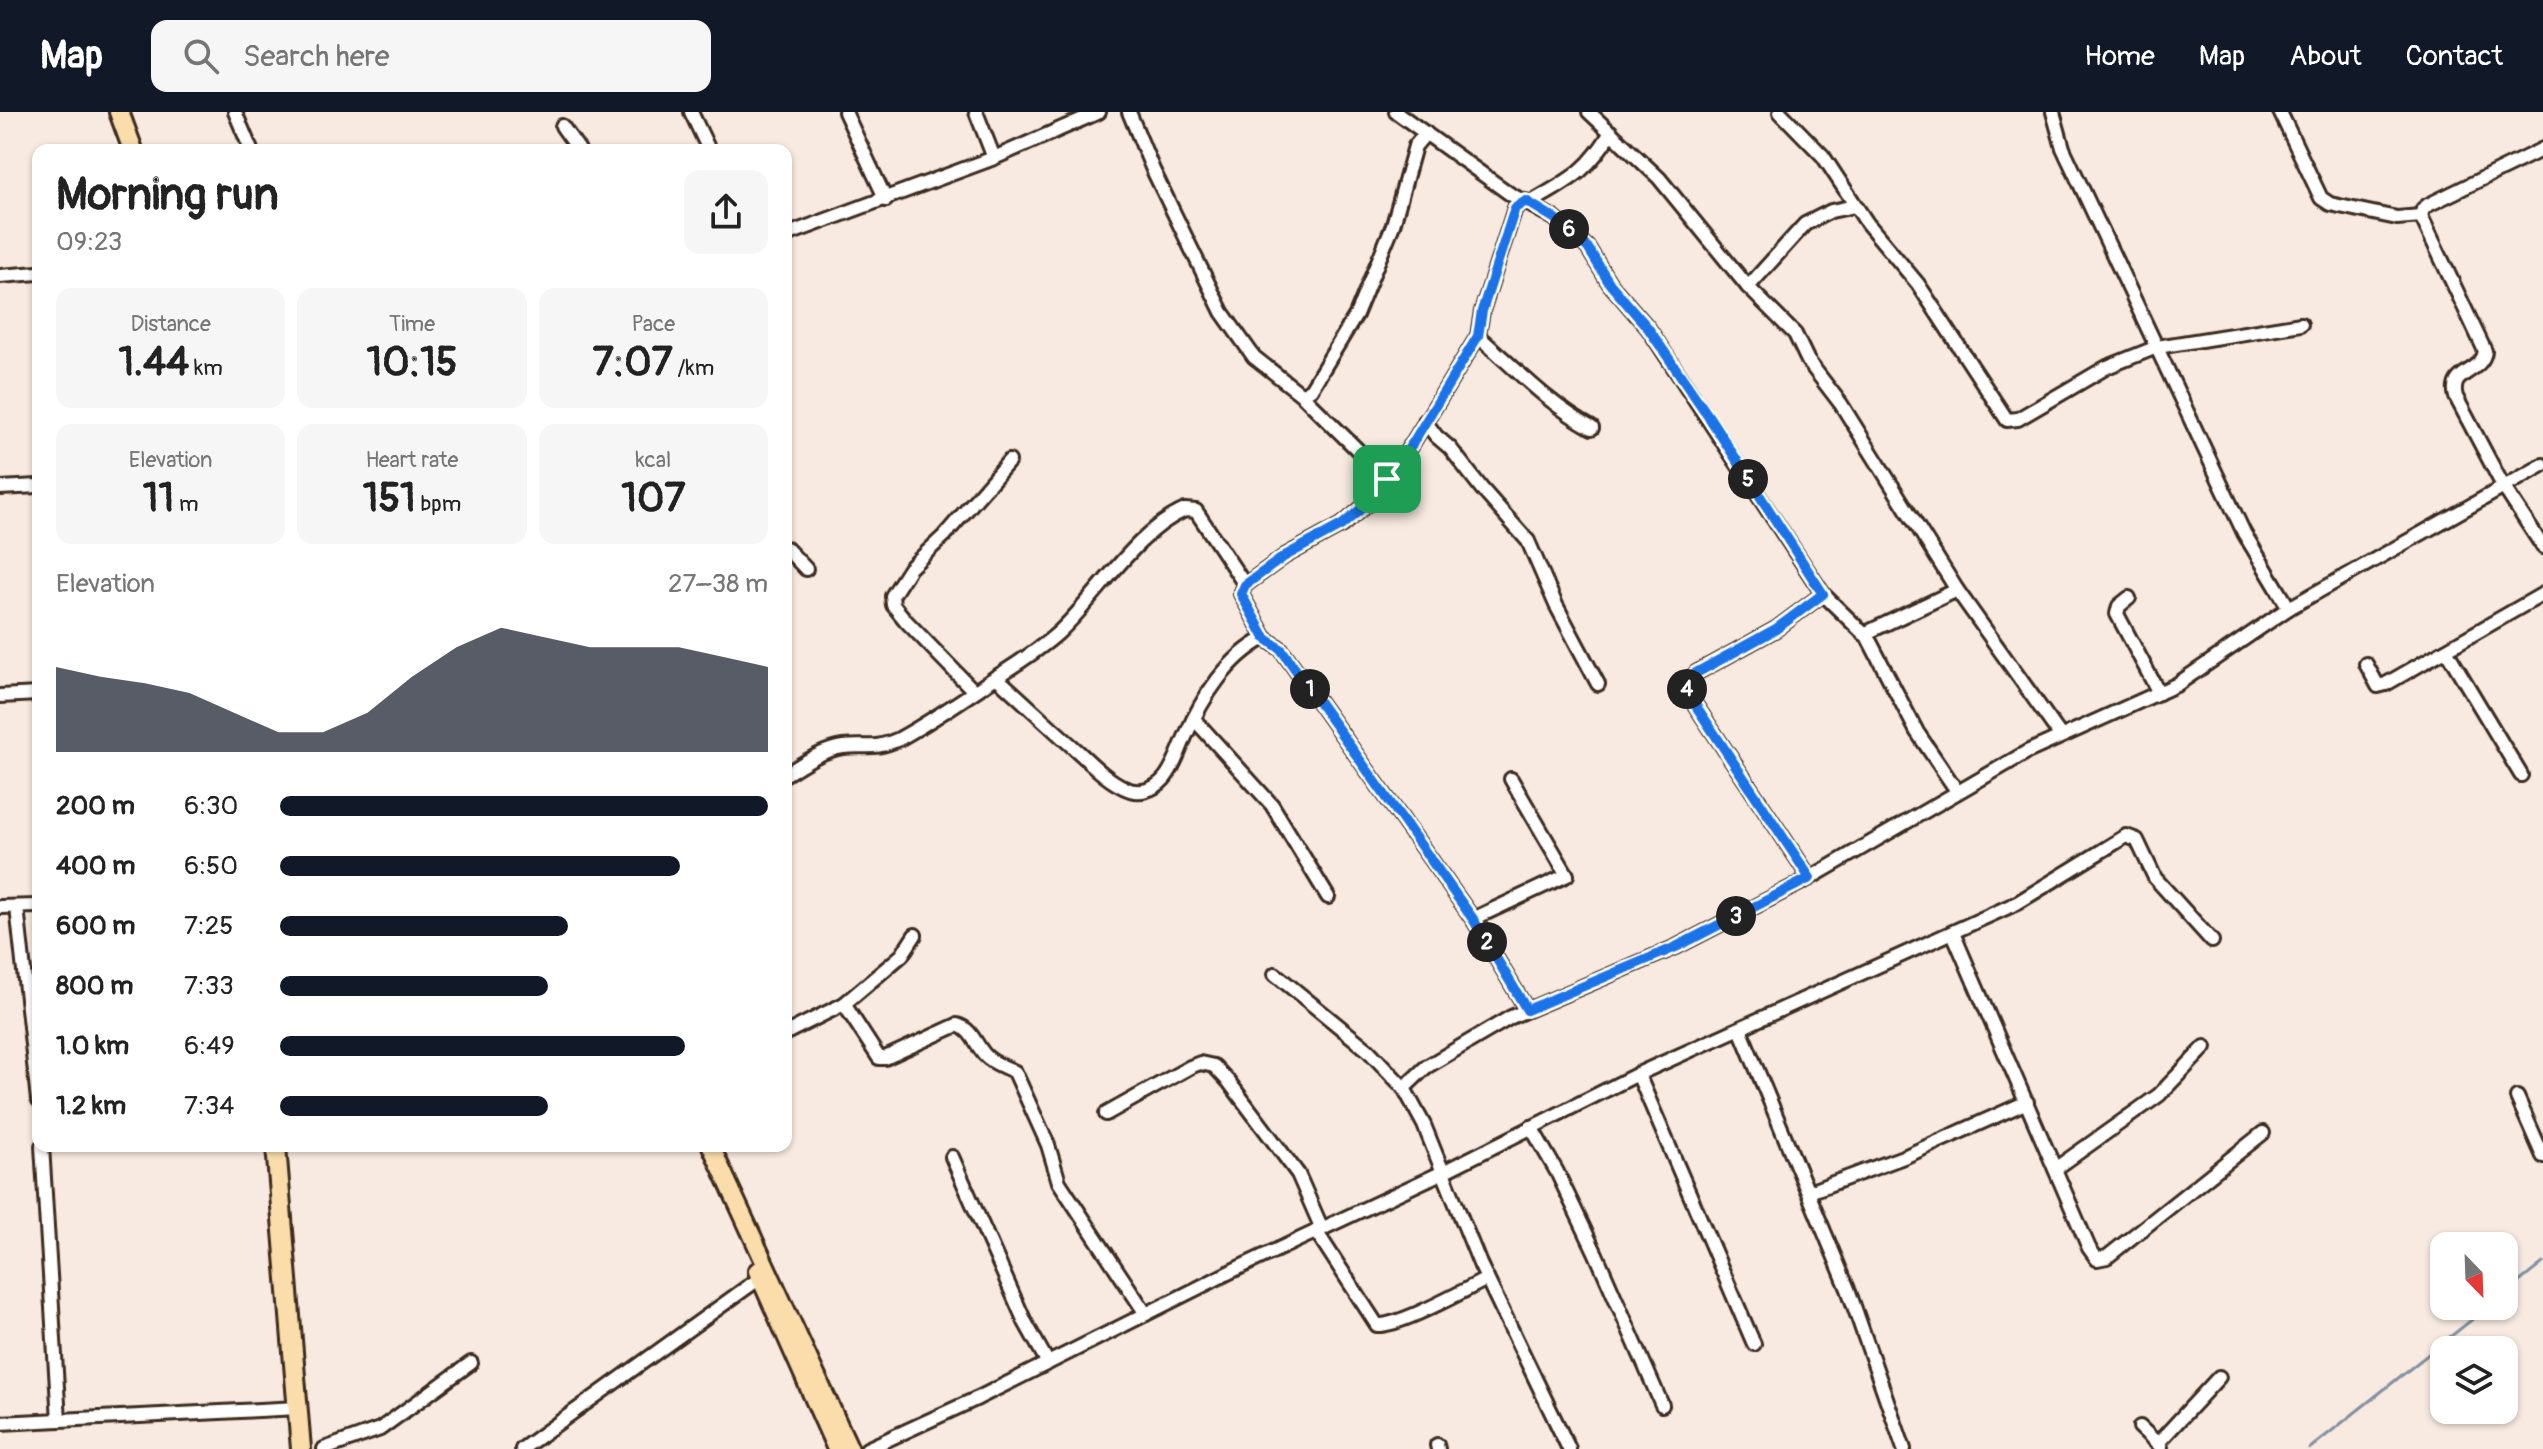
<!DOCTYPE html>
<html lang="en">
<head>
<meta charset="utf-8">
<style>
	:root { --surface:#fff; --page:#f6f6f6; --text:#222; --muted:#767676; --accent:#111827 }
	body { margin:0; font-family:Pangolin,sans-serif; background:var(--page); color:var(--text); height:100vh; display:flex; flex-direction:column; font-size:30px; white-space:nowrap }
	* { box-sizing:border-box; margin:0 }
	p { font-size:26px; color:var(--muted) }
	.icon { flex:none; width:44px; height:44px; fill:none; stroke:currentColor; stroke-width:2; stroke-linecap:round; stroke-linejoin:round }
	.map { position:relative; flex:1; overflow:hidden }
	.drawer { position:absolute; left:32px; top:32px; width:760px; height:1008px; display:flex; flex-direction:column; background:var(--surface); border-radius:16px; box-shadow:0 2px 6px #0004 }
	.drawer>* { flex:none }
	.needle { width:52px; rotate:157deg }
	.fabs { position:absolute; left:2430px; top:1120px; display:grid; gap:16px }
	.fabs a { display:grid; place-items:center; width:88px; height:88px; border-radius:16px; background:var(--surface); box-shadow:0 2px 6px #0004; font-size:40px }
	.pin { position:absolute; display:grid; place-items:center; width:68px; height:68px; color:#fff; margin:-34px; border-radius:16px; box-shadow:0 4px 12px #0006 }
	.km { position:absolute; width:40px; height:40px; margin:-20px; border-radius:50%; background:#222; color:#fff; font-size:22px; line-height:40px; text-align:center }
	.round { display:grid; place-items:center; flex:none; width:84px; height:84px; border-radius:16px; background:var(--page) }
	.headline { display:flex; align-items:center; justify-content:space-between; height:136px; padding:0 24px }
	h1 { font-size:44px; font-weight:700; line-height:60px }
	.metrics { display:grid; grid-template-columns:repeat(3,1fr); gap:12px; height:136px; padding:8px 24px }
	.metrics div { display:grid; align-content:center; border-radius:16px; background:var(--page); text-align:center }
	.metrics b { font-size:40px; font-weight:700 }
	.metrics small { font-size:22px; font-weight:400 }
	.metrics p { font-size:22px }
	.chart { height:224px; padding:16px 24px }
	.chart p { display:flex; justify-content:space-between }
	.chart svg { width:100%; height:144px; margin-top:8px; fill:var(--accent); opacity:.7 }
	ul { padding:0 24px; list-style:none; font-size:26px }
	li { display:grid; grid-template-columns:128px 96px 1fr; align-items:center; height:60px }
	li i { height:20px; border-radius:10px; background:var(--accent) }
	header { display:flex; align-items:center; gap:48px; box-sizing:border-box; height:112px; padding:0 40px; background:var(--accent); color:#fff }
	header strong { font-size:38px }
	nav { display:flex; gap:44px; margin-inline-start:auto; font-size:28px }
	.search { width:560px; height:72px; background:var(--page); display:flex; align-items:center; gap:20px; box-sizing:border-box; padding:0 28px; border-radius:16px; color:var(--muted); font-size:30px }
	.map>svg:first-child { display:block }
</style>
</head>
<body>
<header>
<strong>Map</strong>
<div class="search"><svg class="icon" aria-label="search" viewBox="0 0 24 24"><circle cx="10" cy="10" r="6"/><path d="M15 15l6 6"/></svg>Search here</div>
<nav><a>Home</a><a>Map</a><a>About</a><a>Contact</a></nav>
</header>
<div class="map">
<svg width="2543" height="1337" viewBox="0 0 2543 1337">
	<rect width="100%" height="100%" fill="#f8eae0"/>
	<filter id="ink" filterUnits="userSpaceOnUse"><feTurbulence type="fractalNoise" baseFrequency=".0125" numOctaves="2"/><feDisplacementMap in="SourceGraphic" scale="16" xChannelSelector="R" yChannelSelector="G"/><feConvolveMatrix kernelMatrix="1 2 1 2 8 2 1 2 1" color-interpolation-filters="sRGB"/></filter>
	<g filter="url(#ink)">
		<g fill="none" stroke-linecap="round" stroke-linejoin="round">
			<g stroke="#8291a2" stroke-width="3">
				<polyline points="2504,1182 2543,1151"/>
				<polyline points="2309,1337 2489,1194"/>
			</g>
			<defs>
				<g id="minor">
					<polyline points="235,0 251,38"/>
					<polyline points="691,0 709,38"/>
					<polyline points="845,0 886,88"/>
					<polyline points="976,0 994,46"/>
					<polyline points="1129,0 1153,58 1222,200 1254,245 1302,283 1311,277 1356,203 1393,113 1415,34 1426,21"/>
					<polyline points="1396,0 1510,82 1554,106 1588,136 1610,172 1648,216 1823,482"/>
					<polyline points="1589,0 1659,66 1748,175 1795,222 1808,249 1841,292 1957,478 2060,623"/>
					<polyline points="1780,0 1823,44 1867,111 1918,172 2007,308 2018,307 2107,255 2157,235 2301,212"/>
					<polyline points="2053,0 2063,36 2244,421 2289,496"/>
					<path d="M2280 0 2321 86 2330 92 2397 106 2421 104 2485 239C2482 262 2448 258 2456 285L2503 374 2543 435"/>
					<polyline points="562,14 579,38"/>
					<polyline points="1526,89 1515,96 1482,199 1478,224 1412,332 1374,386 1342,413 1285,444 1245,473 1241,482 1265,526 1281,537 1473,807 1527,898"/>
					<path d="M1530 91C1569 68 1587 61 1611 20"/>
					<polyline points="2421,104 2423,97 2428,93 2543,37"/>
					<polyline points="786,123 994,46 1099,0"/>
					<polyline points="0,164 38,161"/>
					<polyline points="1748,175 1805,112 1831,99 1855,94"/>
					<path d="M1478 224C1515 256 1549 293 1592 316"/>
					<polyline points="1302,283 1387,367"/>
					<polyline points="1425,309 1436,324 1450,336 1482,377 1528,429 1556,493 1598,572"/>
					<polyline points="0,376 38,374"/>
					<polyline points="786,436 806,457"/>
					<polyline points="2129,486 2119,494 2117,502 2159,581"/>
					<polyline points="1866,522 1917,620 1957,679"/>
					<polyline points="2446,538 2521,663"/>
					<polyline points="2366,552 2378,574 2386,572 2543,482"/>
					<path d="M996 565C1022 588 1047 612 1073 635 1089 649 1105 667 1125 676 1139 683 1154 678 1164 667 1175 654 1179 638 1186 623 1202 586 1228 545 1265 526"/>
					<polyline points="974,579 906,509 893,493 892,484 910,456 944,424 1009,349"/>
					<polyline points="0,584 38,582"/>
					<polyline points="1194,607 1272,693 1328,785"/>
					<path d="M786 662C804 651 822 638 843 635 869 632 872 639 899 627 932 609 962 588 993 567 1015 553 1038 539 1058 521 1097 485 1136 419 1185 398L1196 399 1245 473"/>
					<polyline points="1810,766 1688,582 1686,571 1696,561 1776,517 1823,482 1864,522 1957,478"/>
					<polyline points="0,795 38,794"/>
					<polyline points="17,795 38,988"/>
					<polyline points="1473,807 1567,763 1511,667"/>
					<polyline points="1953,821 2089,1136 2097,1147 2107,1145 2263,1021"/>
					<polyline points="1275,862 1368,938 1404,976"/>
					<path d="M844 892 879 946H885L957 913C972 917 975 932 985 943 993 952 1004 954 1015 960L1048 1033 1059 1070 1146 1202"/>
					<polyline points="1740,917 1848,1177 1904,1337"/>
					<polyline points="786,921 844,892 902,843 915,823"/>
					<polyline points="1638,962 1754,1232"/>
					<polyline points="2517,985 2543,1044"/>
					<polyline points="1106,1002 1190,955 1200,951 1214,954 1229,970 1298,1062 1322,1117"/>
					<polyline points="1531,1015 1557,1060 1596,1142 1662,1293"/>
					<polyline points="42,1034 59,1308"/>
					<polyline points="952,1045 1025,1210 1048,1251"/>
					<polyline points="2055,1057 2159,983 2205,935"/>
					<polyline points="1809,1080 1906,1044 2027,990"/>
					<path d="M1316 1119 1377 1213C1401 1214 1462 1179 1487 1167"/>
					<polyline points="0,1311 298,1296"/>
					<polyline points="2140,1315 2161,1335"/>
					<polyline points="2158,1331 2219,1265"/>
					<polyline points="1437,1333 1438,1337"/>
					<polyline points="324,1337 380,1317 471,1251"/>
					<polyline points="522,1337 760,1166"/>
					<polyline points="867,1337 978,1286 1234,1158 1441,1061 1638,962 2017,791 2126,724 2137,728 2155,766 2212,829"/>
					<polyline points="1569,1337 1480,1152 1424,1013 1404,976 1426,955 1511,905 1676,835 1810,766 2027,640 2176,573 2289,496 2543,353"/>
				</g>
				<g id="major">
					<polyline points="711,1034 850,1337"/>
					<polyline points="757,1159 836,1337"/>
				</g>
				<g id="highway">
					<polyline points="119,0 133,38"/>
					<polyline points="276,1034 301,1337"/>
				</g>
			</defs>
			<use href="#minor" stroke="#3b2a1e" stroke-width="18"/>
			<use href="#major" stroke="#3b2a1e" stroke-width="22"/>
			<use href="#highway" stroke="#3b2a1e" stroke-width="24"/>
			<use href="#minor" stroke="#fff" stroke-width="12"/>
			<use href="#major" stroke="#faddab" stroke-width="16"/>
			<use href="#highway" stroke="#faddab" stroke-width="18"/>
		</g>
	</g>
	<g fill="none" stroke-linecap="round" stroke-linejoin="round" filter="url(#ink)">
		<defs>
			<polygon id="route" points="1526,89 1554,106 1588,136 1610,172 1648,216 1709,305 1823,482 1776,517 1696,561 1686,571 1688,582 1810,766 1676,835 1527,898 1473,807 1281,537 1265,526 1241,482 1245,473 1285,444 1342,413 1374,386 1412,332 1478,224 1482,199 1515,96"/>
		</defs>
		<use href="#route" stroke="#fff" stroke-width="16"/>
		<use href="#route" stroke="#1a73e8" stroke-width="10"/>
	</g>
</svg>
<div class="fabs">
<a><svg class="needle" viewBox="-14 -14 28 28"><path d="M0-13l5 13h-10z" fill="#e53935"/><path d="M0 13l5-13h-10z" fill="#767676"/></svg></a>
<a><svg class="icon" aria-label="layers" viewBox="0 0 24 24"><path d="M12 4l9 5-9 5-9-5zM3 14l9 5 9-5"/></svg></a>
</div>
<div class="pin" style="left:1387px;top:367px;background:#1e9e55"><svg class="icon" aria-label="arrive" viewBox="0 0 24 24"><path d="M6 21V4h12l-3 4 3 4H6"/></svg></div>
<b class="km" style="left:1310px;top:577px">1</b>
<b class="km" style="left:1487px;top:830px">2</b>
<b class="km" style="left:1736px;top:804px">3</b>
<b class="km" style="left:1687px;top:577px">4</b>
<b class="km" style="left:1748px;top:367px">5</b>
<b class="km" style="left:1569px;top:117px">6</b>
<section class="drawer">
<div class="headline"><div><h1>Morning run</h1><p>09:23</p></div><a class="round"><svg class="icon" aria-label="share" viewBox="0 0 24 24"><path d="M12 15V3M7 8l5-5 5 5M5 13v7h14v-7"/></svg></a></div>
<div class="metrics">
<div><p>Distance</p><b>1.44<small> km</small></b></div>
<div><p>Time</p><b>10:15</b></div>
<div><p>Pace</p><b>7:07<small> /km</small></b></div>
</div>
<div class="metrics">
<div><p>Elevation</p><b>11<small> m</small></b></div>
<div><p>Heart rate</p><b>151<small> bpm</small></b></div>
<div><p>kcal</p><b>107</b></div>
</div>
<div class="chart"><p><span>Elevation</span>27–38 m</p>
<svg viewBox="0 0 160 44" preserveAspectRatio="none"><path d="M0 44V18L10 21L20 23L30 26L40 32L50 38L60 38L70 32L80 21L90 12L100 6L110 9L120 12L130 12L140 12L150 15L160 18V44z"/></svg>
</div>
<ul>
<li><b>200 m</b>6:30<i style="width:100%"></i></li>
<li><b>400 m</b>6:50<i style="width:82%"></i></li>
<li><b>600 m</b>7:25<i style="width:59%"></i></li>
<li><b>800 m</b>7:33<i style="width:55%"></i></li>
<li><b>1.0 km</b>6:49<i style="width:83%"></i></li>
<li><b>1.2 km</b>7:34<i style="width:55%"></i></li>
</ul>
</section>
</div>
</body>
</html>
